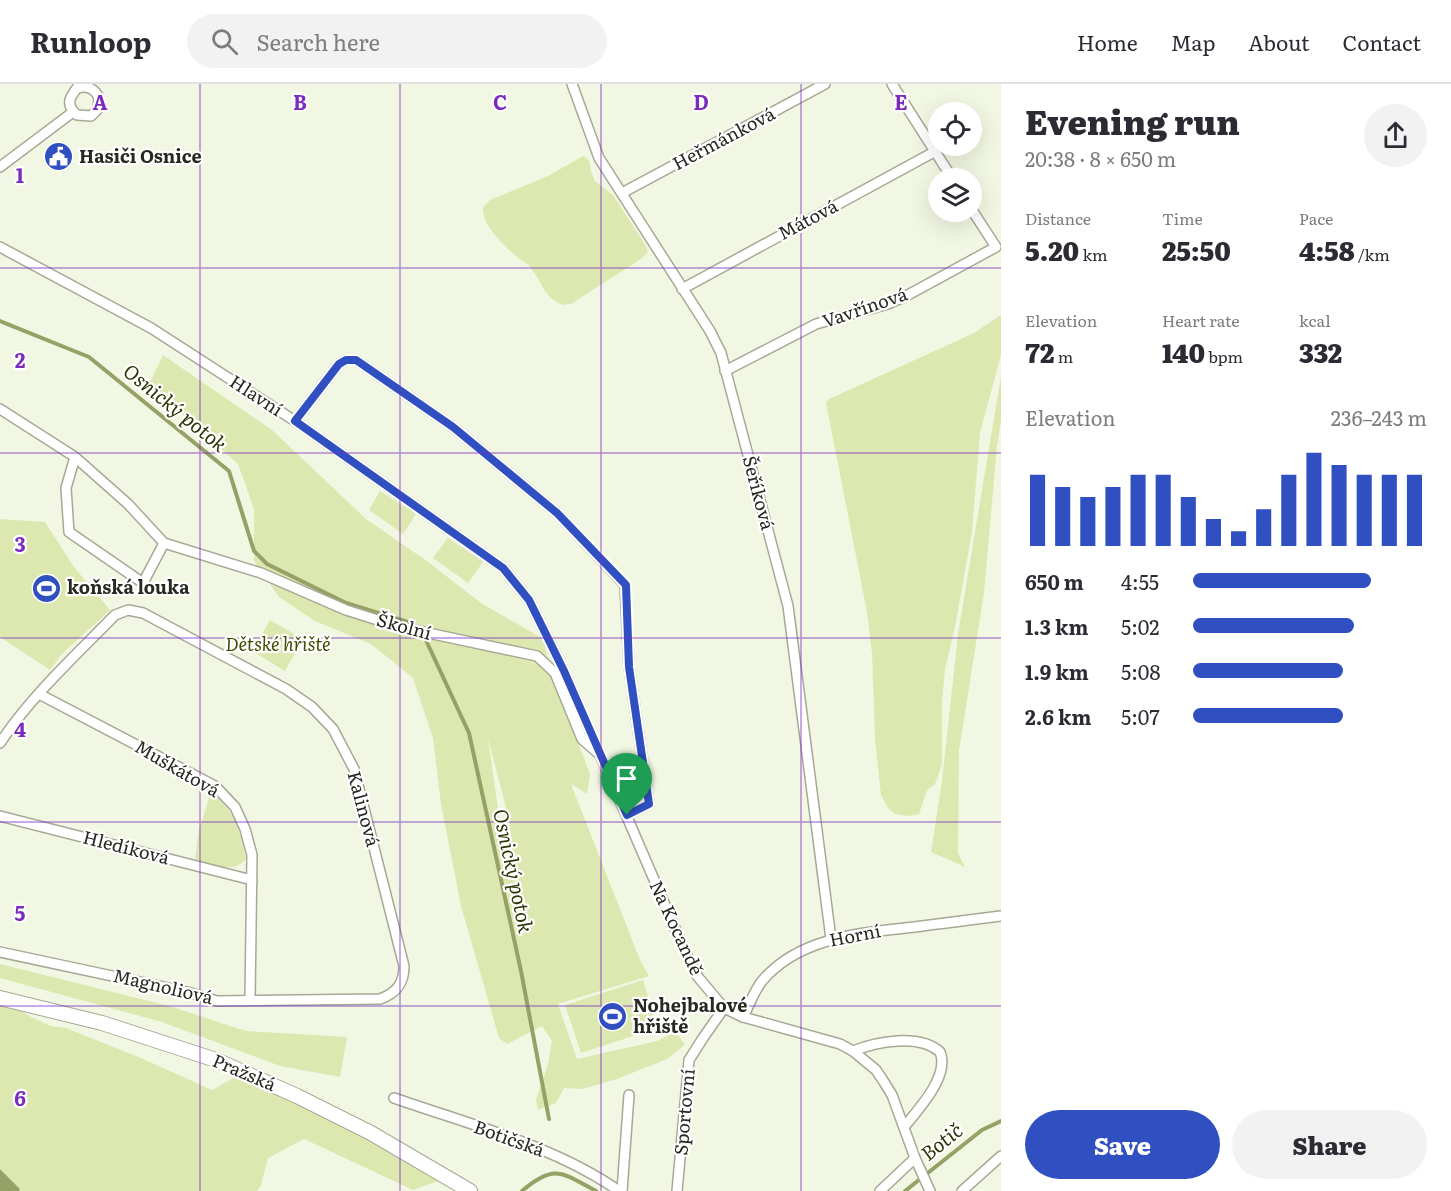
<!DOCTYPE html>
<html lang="en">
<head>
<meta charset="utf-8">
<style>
	:root { --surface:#fff; --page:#f2f2f3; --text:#2b2b33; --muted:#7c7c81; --line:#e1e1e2; --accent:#304fc0 }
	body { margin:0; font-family:Literata,serif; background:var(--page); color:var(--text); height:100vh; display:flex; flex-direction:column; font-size:22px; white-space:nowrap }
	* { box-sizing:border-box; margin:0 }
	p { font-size:20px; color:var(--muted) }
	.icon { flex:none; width:33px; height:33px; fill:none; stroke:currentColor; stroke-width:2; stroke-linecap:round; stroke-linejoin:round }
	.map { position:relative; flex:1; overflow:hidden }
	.drawer { display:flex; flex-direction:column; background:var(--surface); width:450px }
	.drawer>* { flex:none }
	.fabs { position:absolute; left:928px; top:18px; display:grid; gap:12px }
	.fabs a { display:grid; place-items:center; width:54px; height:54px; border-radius:50%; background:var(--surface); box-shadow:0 6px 24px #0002; font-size:30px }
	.pin { position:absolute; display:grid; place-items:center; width:51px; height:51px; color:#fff; margin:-62px -26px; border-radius:50% 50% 50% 0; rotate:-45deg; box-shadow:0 0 6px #0007 }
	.pin .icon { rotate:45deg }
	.round { display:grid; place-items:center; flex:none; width:63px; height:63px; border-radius:32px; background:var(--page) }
	.summary { display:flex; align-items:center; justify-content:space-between; height:102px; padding:0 24px }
	h1 { font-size:33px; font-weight:800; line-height:45px }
	.metrics { display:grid; grid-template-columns:repeat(3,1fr); gap:9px; height:102px; padding:6px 24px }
	.metrics div { display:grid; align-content:center }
	.metrics b { font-size:26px; font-weight:800 }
	.metrics small { font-size:16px; font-weight:400 }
	.metrics p { font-size:16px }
	.chart { height:168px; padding:12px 24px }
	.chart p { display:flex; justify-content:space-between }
	.chart svg { width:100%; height:108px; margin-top:6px; stroke:var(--accent); stroke-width:6 }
	.action { display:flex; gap:12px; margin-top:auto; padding:12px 24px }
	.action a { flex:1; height:69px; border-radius:36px; background:var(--accent); color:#fff; font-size:24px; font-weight:800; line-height:69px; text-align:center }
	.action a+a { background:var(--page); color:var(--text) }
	ul { padding:0 24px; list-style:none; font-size:20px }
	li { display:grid; grid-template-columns:96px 72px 1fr; align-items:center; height:45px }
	li i { height:15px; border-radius:8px; background:var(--accent) }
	header { display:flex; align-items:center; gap:36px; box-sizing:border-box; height:84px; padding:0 30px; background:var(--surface); border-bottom:2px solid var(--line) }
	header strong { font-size:28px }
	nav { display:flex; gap:33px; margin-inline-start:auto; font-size:21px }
	.search { width:420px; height:54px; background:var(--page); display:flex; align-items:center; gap:15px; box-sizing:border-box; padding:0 21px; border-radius:33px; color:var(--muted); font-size:22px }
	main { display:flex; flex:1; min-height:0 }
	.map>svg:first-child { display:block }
</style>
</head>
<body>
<header>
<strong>Runloop</strong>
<div class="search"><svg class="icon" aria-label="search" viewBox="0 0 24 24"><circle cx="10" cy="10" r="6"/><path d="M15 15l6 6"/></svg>Search here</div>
<nav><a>Home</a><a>Map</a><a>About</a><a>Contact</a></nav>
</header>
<main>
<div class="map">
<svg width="1001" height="1107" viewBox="0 0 1001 1107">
	<rect width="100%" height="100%" fill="#f2f7e3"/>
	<g fill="#dde8b1" fill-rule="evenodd">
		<path d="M583 72 589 76 591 88 595 97 613 111 646 162 648 168 641 175 571 220 564 221C545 216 542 198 531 184 527 178 521 177 516 172 504 161 481 141 483 123L490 116 548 92Z"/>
		<polygon points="1001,231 1001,271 980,349 972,448 955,543 945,585 942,619 942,680 935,700 927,706 919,730 909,732 895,730 888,724 881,711 875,655 872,569 867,528 826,319 829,315 974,249"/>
		<path d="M163 271 272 346 366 435 427 477 481 519 542 554 559 608 590 690 587 710 571 700 640 876 649 892 558 920 577 975 657 957 676 948 685 961 667 975 617 995 582 1005 564 1004 556 1019 538 1026 536 1016 548 980 552 957 542 942 507 960 499 954 461 822 441 720 433 654 413 594 371 560 315 537 279 513 254 477V425L238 380 149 301ZM488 654 509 735 511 753 505 773Z"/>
		<polygon points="1001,292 1001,338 997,362 984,509 959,667 958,769 965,783 931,768 942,697 958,550"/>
		<polygon points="380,407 416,430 403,450 369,426"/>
		<polygon points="0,435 45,438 74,483 110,526 62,570 50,586 0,553"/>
		<polygon points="448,454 483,478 468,499 433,474"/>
		<polygon points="270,536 303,555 285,587 252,567"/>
		<path d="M211 708C236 730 240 744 246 775 233 791 212 780 195 775L199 746Z"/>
		<polygon points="0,880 169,922 246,947 347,953 340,993 280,982 162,938 0,894"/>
		<polygon points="643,896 658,944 581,969 565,921"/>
		<polygon points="0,920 16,923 31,933 51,942 66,944 141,974 212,1006 237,992 326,1032 441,1096 413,1106 304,1055 268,1074 261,1101 257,1107 19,1107 20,1105 0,1085"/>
	</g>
	<polygon fill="#96a166" points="0,1085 20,1105 19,1107 0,1107"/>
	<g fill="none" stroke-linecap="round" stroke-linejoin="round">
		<g stroke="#96a166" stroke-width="4">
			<polyline points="0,237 89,273 229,387 254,467 267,480 346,519 411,539"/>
			<polyline points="424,552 469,649 521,887 549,1035"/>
			<path d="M522 1107C555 1079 562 1089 596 1107"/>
			<polyline points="905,1107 982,1046 1001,1037"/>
		</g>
		<defs>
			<g id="street">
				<polyline points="572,0 599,74 710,247 721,269 788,522 831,855"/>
				<polyline points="892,0 952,94"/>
				<path d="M78 4C88 1 95 5 99 14L98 25 91 32 77 31C63 19 72 11 80 0"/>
				<polyline points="0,83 73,28"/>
				<polyline points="622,109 825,0"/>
				<polyline points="0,163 151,244 295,337 503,484 529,516 564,587 684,865 698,893 724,924 743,933 840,960 853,967 876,986 884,998 892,1011 915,1074 930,1107"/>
				<polyline points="682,205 934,68"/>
				<polyline points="725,287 816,240 888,220 906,212 996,163 972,126"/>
				<polyline points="0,325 75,373 128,420 164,459 143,499 69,448 66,404 75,373"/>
				<polyline points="295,337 339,280 346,276 356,276 453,343 557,429 625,501 629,583 649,720 627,731"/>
				<polyline points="164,459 261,489 346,526 400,543 537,572 555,589 582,655 598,669"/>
				<polyline points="39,610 215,702 235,723 245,745 252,771 250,915"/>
				<path d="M0 659C32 611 75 572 115 531L128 526 143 529 286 605 312 623 333 645 354 685 404 882C404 899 397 909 380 915L217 917 187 908 0 868"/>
				<polyline points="0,732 252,796"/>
				<path d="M743 933C749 922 754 907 762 897 799 853 861 849 914 843 943 839 972 836 1001 832"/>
				<path d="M853 967C876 958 919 949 940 968 950 992 918 1026 904 1043"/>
				<path d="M394 1014C468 1040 555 1062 619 1107"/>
				<polyline points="622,1107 629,1011"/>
				<polyline points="677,1107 689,976 703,954 724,924"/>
				<polyline points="880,1107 915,1074"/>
				<polyline points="962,1107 1001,1072"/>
			</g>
			<polyline id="secondary" points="0,914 102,939 216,976 297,1012 371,1049 470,1107"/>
		</defs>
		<use href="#street" stroke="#a5a996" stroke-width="12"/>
		<use href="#secondary" stroke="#a5a996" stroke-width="16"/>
		<use href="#street" stroke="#fff" stroke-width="9"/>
		<use href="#secondary" stroke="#fff" stroke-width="14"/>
	</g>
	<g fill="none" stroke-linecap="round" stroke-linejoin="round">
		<defs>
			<polygon id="route" points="346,276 356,276 453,343 557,429 626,501 629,583 649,720 627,731 564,587 529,516 503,484 295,337 339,280"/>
		</defs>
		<use href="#route" stroke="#fff" stroke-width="12"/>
		<use href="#route" stroke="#304fc0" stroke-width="8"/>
	</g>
	<path fill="none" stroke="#7b2cbf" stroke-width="1.5" stroke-opacity="0.55" d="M200 0V1107M400 0V1107M601 0V1107M801 0V1107M0 184H1001M0 369H1001M0 554H1001M0 738H1001M0 922H1001"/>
	<defs>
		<symbol id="civic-disc" viewBox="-11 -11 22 22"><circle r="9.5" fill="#304fc0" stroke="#fff"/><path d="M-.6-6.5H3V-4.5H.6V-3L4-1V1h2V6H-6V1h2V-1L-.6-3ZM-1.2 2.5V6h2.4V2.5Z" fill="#fff"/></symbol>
		<symbol id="stadium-disc" viewBox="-11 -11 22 22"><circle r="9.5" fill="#304fc0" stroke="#fff"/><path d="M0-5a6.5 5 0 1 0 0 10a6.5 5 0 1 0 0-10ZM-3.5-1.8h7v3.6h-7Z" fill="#fff"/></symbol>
	</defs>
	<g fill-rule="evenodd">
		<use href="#civic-disc" x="42" y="56" width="33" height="33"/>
		<use href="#stadium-disc" x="30" y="488" width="33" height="33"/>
		<use href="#stadium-disc" x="596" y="916" width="33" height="33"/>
	</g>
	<g text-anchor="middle" stroke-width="4.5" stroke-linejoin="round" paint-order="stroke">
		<g font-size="18" fill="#262821" stroke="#fff">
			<text transform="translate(724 55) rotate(-28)" y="6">Heřmánková</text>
			<text transform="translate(808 136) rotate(-28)" y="6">Mátová</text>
			<text transform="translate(865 224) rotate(-19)" y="6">Vavřínová</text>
			<text transform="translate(256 312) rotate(33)" y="6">Hlavní</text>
			<text transform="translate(758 409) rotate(75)" y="6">Šeříková</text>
			<text transform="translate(404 543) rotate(15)" y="6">Školní</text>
			<text transform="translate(177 685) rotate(30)" y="6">Muškátová</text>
			<text transform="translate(363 725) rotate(75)" y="6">Kalinová</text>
			<text transform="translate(126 764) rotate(14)" y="6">Hledíková</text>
			<text transform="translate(676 844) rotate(65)" y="6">Na Kocandě</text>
			<text transform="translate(855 852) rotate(-11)" y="6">Horní</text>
			<text transform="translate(163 903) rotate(13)" y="6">Magnoliová</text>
			<text transform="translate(244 989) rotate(23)" y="6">Pražská</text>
			<text transform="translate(685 1028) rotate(-85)" y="6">Sportovní</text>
			<text transform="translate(509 1055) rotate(20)" y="6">Botičská</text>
		</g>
		<g font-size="18" font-weight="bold" fill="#262821" stroke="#fff" text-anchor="start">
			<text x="79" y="79">Hasiči Osnice</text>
			<text x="67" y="510">koňská louka</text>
			<text x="633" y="928">Nohejbalové<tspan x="633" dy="21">hřiště</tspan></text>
		</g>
		<g font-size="18" font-style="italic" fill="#414a01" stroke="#fff">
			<text x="278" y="567">Dětské hřiště</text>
		</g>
		<g font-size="20" font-style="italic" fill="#2f3606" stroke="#fff">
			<text transform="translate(175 324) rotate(39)" y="7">Osnický potok</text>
			<text transform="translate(513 787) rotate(78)" y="7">Osnický potok</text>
			<text transform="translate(942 1058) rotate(-39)" y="7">Botič</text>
		</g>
	</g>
	<g font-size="20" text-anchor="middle" font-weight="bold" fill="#7b2cbf" stroke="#fff" stroke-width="4.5" stroke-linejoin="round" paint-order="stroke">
		<text x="100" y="26">A</text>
		<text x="300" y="26">B</text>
		<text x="500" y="26">C</text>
		<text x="701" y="26">D</text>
		<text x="901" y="26">E</text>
		<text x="20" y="99">1</text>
		<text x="20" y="284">2</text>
		<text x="20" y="468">3</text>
		<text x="20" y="653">4</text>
		<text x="20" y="837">5</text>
		<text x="20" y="1022">6</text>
	</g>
</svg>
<div class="fabs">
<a><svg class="icon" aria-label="locate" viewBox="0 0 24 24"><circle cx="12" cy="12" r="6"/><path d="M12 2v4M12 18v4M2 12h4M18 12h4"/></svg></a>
<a><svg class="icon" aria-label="layers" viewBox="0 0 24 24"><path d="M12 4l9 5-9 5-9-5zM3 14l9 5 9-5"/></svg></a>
</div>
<div class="pin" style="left:627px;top:731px;background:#1e9e55"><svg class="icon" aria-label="arrive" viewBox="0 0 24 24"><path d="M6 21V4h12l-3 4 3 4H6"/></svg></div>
</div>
<section class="drawer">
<div class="summary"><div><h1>Evening run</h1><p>20:38 · 8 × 650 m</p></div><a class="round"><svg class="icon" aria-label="share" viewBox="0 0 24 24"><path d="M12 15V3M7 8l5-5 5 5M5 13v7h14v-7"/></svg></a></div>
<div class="metrics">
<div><p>Distance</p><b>5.20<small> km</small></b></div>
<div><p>Time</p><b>25:50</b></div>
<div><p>Pace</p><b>4:58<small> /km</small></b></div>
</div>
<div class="metrics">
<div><p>Elevation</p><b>72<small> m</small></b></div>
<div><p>Heart rate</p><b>140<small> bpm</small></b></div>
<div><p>kcal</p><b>332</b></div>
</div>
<div class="chart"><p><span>Elevation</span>236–243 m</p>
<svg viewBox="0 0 160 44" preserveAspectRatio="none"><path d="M5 44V15M15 44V20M25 44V24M35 44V20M45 44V15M55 44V15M65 44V24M75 44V33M85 44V38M95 44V29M105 44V15M115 44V6M125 44V11M135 44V15M145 44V15M155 44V15"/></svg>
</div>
<ul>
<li><b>650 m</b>4:55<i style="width:76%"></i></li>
<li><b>1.3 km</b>5:02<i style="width:69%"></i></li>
<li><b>1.9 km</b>5:08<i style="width:64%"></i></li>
<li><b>2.6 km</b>5:07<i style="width:64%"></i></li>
</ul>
<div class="action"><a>Save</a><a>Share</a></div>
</section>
</main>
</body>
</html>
